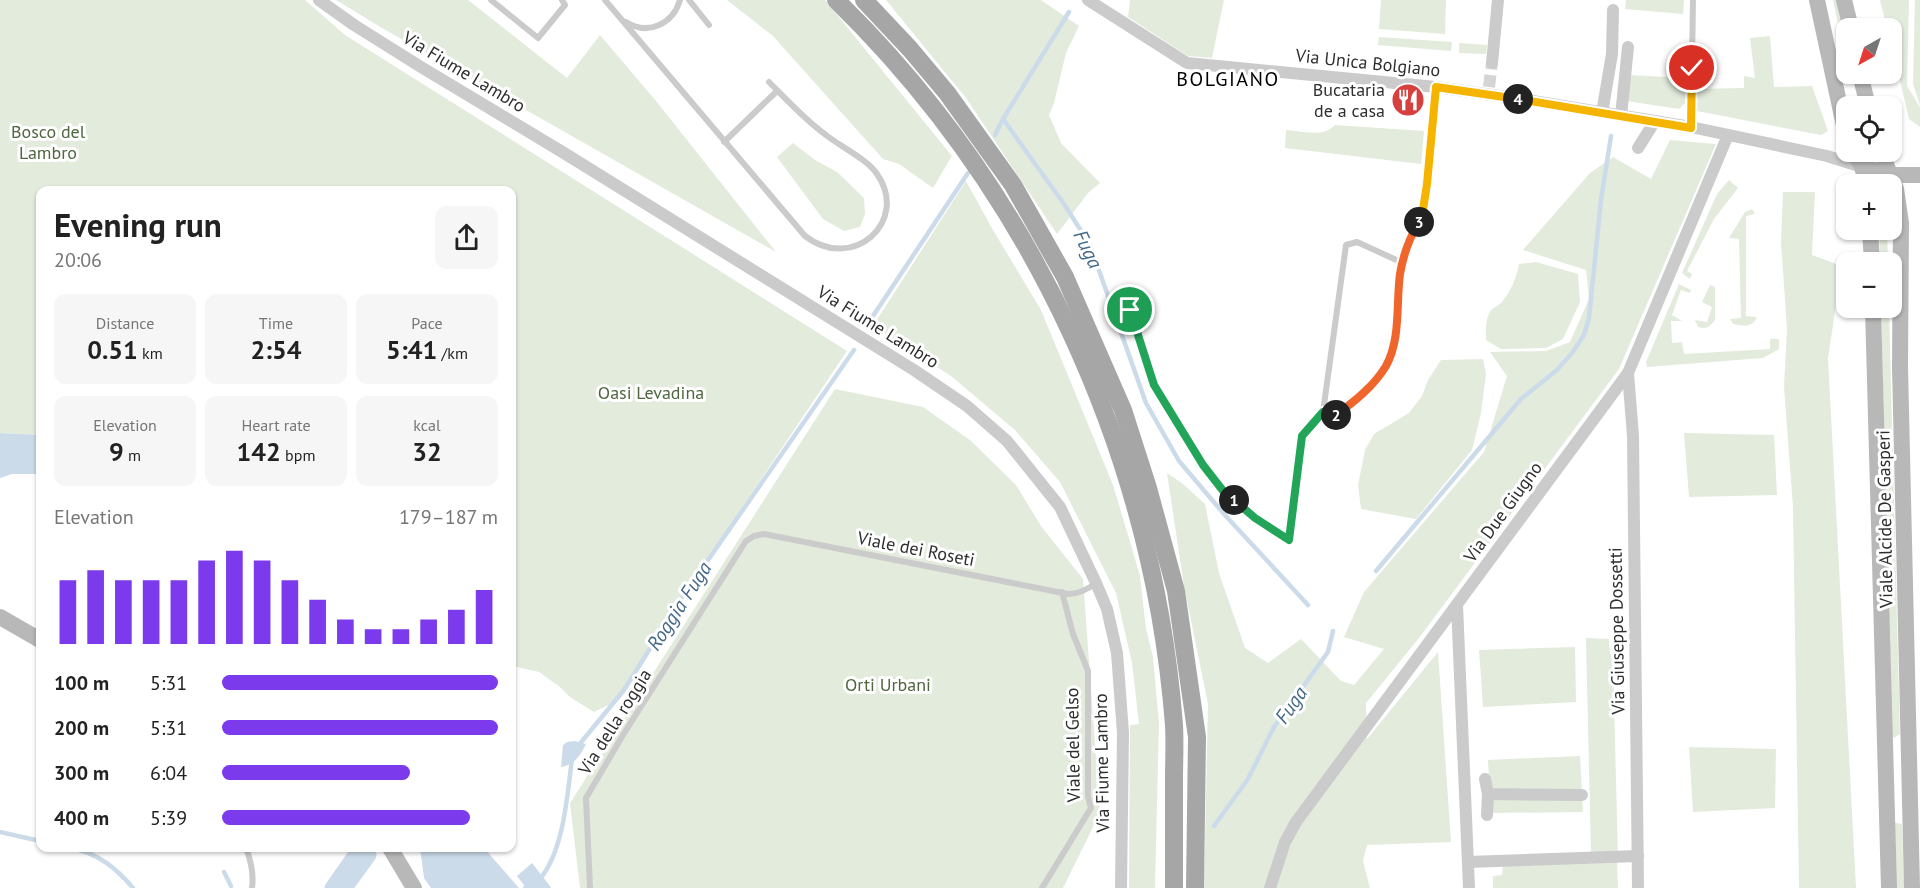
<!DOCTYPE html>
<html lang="en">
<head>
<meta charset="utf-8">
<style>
	:root { --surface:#fff; --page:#f6f6f6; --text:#222; --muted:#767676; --accent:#7c3aed }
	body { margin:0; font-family:"PT Sans",sans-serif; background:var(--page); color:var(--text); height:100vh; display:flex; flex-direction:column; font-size:22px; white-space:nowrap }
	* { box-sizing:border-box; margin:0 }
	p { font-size:20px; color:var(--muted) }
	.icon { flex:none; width:33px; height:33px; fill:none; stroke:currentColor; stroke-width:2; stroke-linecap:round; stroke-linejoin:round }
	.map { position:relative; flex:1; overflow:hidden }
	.drawer { position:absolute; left:36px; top:186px; width:480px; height:666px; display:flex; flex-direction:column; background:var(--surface); border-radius:12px; box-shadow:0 2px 4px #0004 }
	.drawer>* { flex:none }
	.needle { width:39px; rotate:219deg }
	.fabs { position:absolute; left:1836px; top:18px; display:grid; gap:12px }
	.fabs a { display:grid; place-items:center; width:66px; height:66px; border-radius:12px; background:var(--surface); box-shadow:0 2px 4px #0004; font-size:30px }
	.pin { position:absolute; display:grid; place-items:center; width:51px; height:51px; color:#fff; margin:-26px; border:3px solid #fff; border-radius:50%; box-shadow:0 2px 6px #0007 }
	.km { position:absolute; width:30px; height:30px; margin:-15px; border-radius:50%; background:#222; color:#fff; font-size:16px; line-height:30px; text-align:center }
	.round { display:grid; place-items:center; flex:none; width:63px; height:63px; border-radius:12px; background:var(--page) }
	.overview { display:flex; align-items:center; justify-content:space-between; height:102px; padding:0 18px }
	h1 { font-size:33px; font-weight:600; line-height:45px }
	.figures { display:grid; grid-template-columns:repeat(3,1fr); gap:9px; height:102px; padding:6px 18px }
	.figures div { display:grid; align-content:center; border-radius:12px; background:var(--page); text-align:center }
	.figures b { font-size:26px; font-weight:600 }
	.figures small { font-size:16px; font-weight:400 }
	.figures p { font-size:16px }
	.chart { height:168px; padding:12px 18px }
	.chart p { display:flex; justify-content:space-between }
	.chart svg { width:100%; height:108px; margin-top:6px; stroke:var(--accent); stroke-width:6 }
	ul { padding:0 18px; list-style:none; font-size:20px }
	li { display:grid; grid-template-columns:96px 72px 1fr; align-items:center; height:45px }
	li i { height:15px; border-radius:8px; background:var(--accent) }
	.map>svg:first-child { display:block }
</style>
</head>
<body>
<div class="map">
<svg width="1920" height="888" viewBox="0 0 1920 888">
	<rect width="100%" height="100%" fill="#fff"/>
	<g fill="#e3ebdd">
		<polygon points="0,0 305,0 345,35 847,351 670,615 619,700 594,712 570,697 560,687 539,672 512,666 512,190 40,190 40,435 0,433"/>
		<polygon points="336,0 468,0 567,78 600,35 656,101 776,252 382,28"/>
		<polygon points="727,0 825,0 952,156 933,188 899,164 883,159 773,36"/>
		<polygon points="886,0 1041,0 1079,26 1066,53 1054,103 1049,115 1061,143 1100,183 1088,193 1057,234 966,98"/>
		<polygon points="1130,0 1224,0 1212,58 1188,56 1128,17"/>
		<polygon points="1381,0 1446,0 1445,34 1379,29"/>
		<polygon points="1626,0 1684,0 1683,14 1625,9"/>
		<polygon points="1833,0 1841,0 1846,28 1846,61"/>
		<polygon points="1880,0 1909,0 1907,86 1920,107 1920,127 1909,119 1892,46 1892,28 1887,28"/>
		<polygon points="1915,0 1920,0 1920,105 1913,84"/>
		<polygon points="1770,36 1774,87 1812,86 1828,131 1821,135 1697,111 1697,89 1744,88 1744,76 1755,78 1750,38"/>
		<polygon points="1379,37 1452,42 1451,51 1378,45"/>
		<polygon points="1459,43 1487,45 1486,54 1459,53"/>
		<polygon points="1671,60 1685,61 1685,103 1679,109 1627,101 1628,75 1669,77"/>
		<path d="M1335 125 1424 131 1421 164 1285 148 1286 130C1303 131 1323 138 1335 125Z"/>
		<polygon points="1670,140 1716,144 1619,369 1419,638 1366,703 1367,739 1438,652 1451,842 1367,845 1363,861 1370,888 1204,888 1208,704 1184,586 1167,473 1183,484 1205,504 1219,573 1245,648 1268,663 1301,639 1341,681 1354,685 1384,649 1344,637 1364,592 1484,452 1507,376 1490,352 1546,351 1570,342 1589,299 1586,270 1523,250 1590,173 1613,157 1651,179"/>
		<polygon points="793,143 815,160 837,172 864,198 865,214 860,227 844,231 823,219 777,157"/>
		<polygon points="1729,180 1738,188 1714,219 1687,271 1692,274 1690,279 1682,273 1717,194"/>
		<polygon points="966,181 993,230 1041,310 1113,485 1131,545 1140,576 1146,629 1153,657 1159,723 1155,888 1129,888 1130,725 1139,724 1132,663 1116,593 1060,482 1015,430 951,376 873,326"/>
		<polygon points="1783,192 1815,192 1812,255 1842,266 1828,358 1856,888 1799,888 1793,507 1784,387 1787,329 1781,242"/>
		<path d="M1752 209 1755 214 1746 216V316L1757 317C1753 328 1742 326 1733 324L1730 319 1741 318 1739 239 1729 238 1745 212Z"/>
		<polygon points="1879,230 1887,230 1888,262 1880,262"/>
		<path d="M1536 262 1578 274 1580 302 1563 339 1546 348 1501 349 1486 340C1486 331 1485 320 1490 312 1492 308 1498 306 1501 303 1510 293 1517 277 1519 264Z"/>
		<polygon points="1679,284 1691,290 1690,293 1681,290 1672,315 1682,321 1671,321 1672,343 1682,342 1684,354 1770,349 1770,339 1779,339 1779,349 1763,358 1647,367 1646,362"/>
		<path d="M1710 285 1715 287V320C1710 326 1707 330 1698 327L1695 320 1707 322 1712 307 1702 302Z"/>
		<polygon points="1881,308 1889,308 1900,734 1894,738 1892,736"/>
		<polygon points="1483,359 1486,374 1481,413 1472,450 1416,519 1361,509 1358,485 1365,450 1374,434 1409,413 1422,396 1428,380 1441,360"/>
		<polygon points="835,389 923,407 970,440 1016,485 1041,526 1083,579 1100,813 1063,888 580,888 570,803"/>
		<polygon points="1684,433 1774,435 1777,495 1689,497"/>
		<polygon points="1586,638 1609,639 1610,654 1622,655 1613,667 1618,855 1591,855"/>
		<polygon points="1575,647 1576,702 1483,707 1479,650"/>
		<polygon points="1689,747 1776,749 1775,808 1693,812"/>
		<polygon points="1580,756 1583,812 1491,813 1488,760"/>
		<polygon points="1892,822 1902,824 1904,888 1894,888"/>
		<polygon points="1617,859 1618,888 1493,888 1493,876 1502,875 1503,864"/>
	</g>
	<g fill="#cbdbe9">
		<polygon points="0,433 40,435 40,474 12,474 0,478"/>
		<path d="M575 741 586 744C580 756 574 765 561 767L563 745 567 742Z"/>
		<polygon points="420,848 484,848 519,888 431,888 424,878"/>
		<polygon points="532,863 550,886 551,888 523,888 524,885 517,876"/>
	</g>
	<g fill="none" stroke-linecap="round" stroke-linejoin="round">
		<g stroke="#cbdbe9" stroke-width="4.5">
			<polyline points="1069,12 1003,119 1064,204 1090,245 1146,403 1179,461 1224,514 1308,605"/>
			<polyline points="995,135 1003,119"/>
			<polyline points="867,325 968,173"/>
			<polyline points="1376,571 1521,399 1557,370 1572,353 1584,335 1589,318 1601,200 1611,136"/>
			<polyline points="578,746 624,690 681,599 854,350"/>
			<polyline points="1214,826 1248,779 1274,727 1328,652 1333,631"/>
			<polyline points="0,832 40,841"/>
			<path d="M71 848C98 853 116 868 133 888"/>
			<polyline points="224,872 231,886"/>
			<path d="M540 879C564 850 567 796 572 759"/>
		</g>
		<g stroke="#cbdbe9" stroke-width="15">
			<polyline points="332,888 360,848"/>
			<polyline points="345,888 369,855"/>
		</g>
		<polyline stroke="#d5d5d5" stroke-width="12" stroke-dasharray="12 6" stroke-linecap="butt" points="1489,87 1492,63"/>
		<g stroke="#cbcbcb" stroke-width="6">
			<polyline points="491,0 538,38 565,5 562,0"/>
			<path d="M605 0 805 236C853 273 910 221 877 174 867 159 841 147 826 135 805 120 787 100 769 82"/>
			<polyline points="689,0 709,25"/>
			<path d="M626 22C648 36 673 24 680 0"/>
			<polyline points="1691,127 1693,0"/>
			<polyline points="724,142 777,91"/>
			<polyline points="1403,263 1357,242 1346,245 1323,412 1335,416 1364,394 1386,365 1394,342 1400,272 1410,236 1422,216 1436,87"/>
			<polyline points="1130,310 1154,385 1203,465 1224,492 1255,518 1289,540 1302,436 1323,412"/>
			<path d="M246 848C251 861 254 874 252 888"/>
			<path d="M590 888 586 798 623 735 746 541 754 536 764 534 1068 594C1079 594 1087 590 1096 583"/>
			<polyline points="1042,888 1091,808 1088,797 1088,671 1073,634 1062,592"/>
		</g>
		<g stroke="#cbcbcb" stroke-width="12">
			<polyline points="319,0 354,25 421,67 564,153 914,370 967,406 1007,441 1060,507 1096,583 1107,609 1117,653 1123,733 1121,888"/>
			<polyline points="1088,0 1187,63 1436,87 1527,100 1691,127 1827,156 1862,167"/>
			<polyline points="1492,63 1498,0"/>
			<polyline points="1602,113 1612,54 1613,10"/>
			<polyline points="1621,116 1628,47"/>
			<polyline points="1638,148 1655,121"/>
			<polyline points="1628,373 1633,436 1638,888"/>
			<polyline points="1457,605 1469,888"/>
			<polyline points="1485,779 1488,794 1582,795"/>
			<polyline points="1487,815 1488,794"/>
			<polyline points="1468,862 1638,856"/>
			<polyline points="1270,888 1285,842 1296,822 1628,373 1728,135"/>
		</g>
		<g stroke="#b8b8b8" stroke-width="16">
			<polyline points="1817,0 1846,135"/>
			<polyline points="1844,0 1851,28"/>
			<polyline points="1860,74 1868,106"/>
			<polyline points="1854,152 1862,167 1867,184"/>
			<polyline points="1881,152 1896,189 1901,223 1900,367 1912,888"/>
			<polyline points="1862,167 1892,175 1920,175"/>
			<polyline points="1870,230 1872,262"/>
			<polyline points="1873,308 1889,888"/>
			<polyline points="0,617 40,640"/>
			<polyline points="390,848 414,888"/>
		</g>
		<g stroke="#a6a6a6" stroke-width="18">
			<path d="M836 0C1032 191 1153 453 1174 725 1175 743 1174 762 1174 780 1174 816 1174 852 1174 888"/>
			<polyline points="864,0 910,49 947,93 1013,185 1065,277 1123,410 1148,488 1176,591 1197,737 1195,888"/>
		</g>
	</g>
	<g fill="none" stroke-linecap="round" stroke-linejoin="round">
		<defs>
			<polyline id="split-1" points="1130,310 1154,385 1203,465 1224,492 1234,500"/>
			<polyline id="split-2" points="1234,500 1255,518 1289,540 1302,436 1323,412 1336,415"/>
			<path id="split-3" d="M1336 415C1355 401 1374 386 1386 366 1401 339 1396 303 1400 274 1403 256 1410 237 1419 222"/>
			<polyline id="split-4" points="1419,222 1422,216 1427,184 1436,87 1518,99"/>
			<polyline id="split-5" points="1518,99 1691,128 1692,68"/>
		</defs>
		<use href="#split-1" stroke="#fff" stroke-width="12"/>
		<use href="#split-2" stroke="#fff" stroke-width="12"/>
		<use href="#split-3" stroke="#fff" stroke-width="12"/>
		<use href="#split-4" stroke="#fff" stroke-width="12"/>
		<use href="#split-5" stroke="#fff" stroke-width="12"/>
		<use href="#split-1" stroke="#22a559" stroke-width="8"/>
		<use href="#split-2" stroke="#22a559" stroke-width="8"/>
		<use href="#split-3" stroke="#f0652b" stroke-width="8"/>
		<use href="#split-4" stroke="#f5b400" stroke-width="8"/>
		<use href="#split-5" stroke="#f5b400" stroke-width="8"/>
	</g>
	<defs>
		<symbol id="restaurant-disc" viewBox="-11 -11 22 22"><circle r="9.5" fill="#d64140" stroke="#fff"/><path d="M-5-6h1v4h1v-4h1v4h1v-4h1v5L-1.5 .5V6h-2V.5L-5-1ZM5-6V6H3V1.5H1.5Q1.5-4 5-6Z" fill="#fff"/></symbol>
	</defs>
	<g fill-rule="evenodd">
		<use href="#restaurant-disc" x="1389" y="81" width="38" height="38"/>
	</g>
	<g text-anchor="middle" stroke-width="6" stroke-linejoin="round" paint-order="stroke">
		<g font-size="18" fill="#2e2e2e" stroke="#fff">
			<text transform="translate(1368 63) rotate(6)" y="6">Via Unica Bolgiano</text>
			<text transform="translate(464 72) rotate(31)" y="6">Via Fiume Lambro</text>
			<text transform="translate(878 327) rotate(32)" y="6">Via Fiume Lambro</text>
			<text transform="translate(1503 512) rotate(-54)" y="6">Via Due Giugno</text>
			<text transform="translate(1885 519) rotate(-91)" y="6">Viale Alcide De Gasperi</text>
			<text transform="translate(916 549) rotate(11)" y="6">Viale dei Roseti</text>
			<text transform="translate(1617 631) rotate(-91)" y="6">Via Giuseppe Dossetti</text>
			<text transform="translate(615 722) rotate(-58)" y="6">Via della roggia</text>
			<text transform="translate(1073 745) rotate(-91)" y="6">Viale del Gelso</text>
			<text transform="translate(1102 763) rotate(-91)" y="6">Via Fiume Lambro</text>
		</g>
		<g font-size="18" fill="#2e2e2e" stroke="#fff" text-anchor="end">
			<text x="1385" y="96">Bucataria<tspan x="1385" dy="21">de a casa</tspan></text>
		</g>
		<g font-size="18" fill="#4f6640" stroke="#fff">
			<text x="48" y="138">Bosco del<tspan x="48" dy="21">Lambro</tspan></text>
			<text x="651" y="399">Oasi Levadina</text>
			<text x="888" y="691">Orti Urbani</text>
		</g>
		<g font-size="20" letter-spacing="1.5" fill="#000" stroke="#fff">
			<text x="1228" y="86">BOLGIANO</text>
		</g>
		<g font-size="20" font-style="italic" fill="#43698a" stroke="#fff">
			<text transform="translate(1088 249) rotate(64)" y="7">Fuga</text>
			<text transform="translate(679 606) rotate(-57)" y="7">Roggia Fuga</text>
			<text transform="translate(1291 705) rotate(-55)" y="7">Fuga</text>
		</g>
	</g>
</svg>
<div class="fabs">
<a><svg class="needle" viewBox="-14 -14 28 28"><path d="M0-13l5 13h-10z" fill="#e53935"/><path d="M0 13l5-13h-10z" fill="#767676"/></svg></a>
<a><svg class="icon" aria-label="locate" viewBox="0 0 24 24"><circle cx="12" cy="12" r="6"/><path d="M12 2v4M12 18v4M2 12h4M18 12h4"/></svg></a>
<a>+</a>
<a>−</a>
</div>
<div class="pin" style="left:1130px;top:310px;background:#1e9e55"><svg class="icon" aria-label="arrive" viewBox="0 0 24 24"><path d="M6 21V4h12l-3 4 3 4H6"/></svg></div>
<div class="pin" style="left:1692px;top:68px;background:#d93025"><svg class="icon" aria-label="check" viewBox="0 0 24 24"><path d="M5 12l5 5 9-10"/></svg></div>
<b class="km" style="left:1234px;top:500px">1</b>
<b class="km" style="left:1336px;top:415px">2</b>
<b class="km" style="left:1419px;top:222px">3</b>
<b class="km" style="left:1518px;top:99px">4</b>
<section class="drawer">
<div class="overview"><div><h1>Evening run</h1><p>20:06</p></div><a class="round"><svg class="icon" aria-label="share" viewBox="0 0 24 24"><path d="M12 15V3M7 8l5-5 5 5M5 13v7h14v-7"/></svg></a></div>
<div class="figures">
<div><p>Distance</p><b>0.51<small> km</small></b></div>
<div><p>Time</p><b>2:54</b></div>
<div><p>Pace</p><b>5:41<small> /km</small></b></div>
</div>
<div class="figures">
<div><p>Elevation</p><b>9<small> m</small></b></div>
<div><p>Heart rate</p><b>142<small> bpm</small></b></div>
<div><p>kcal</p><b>32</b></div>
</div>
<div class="chart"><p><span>Elevation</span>179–187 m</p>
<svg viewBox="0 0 160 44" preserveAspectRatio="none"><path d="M5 44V18M15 44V14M25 44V18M35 44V18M45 44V18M55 44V10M65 44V6M75 44V10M85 44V18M95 44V26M105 44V34M115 44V38M125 44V38M135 44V34M145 44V30M155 44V22"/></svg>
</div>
<ul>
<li><b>100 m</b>5:31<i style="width:100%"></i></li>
<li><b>200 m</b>5:31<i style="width:100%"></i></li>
<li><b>300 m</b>6:04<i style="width:68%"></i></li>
<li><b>400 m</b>5:39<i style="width:90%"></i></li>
</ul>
</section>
</div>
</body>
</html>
